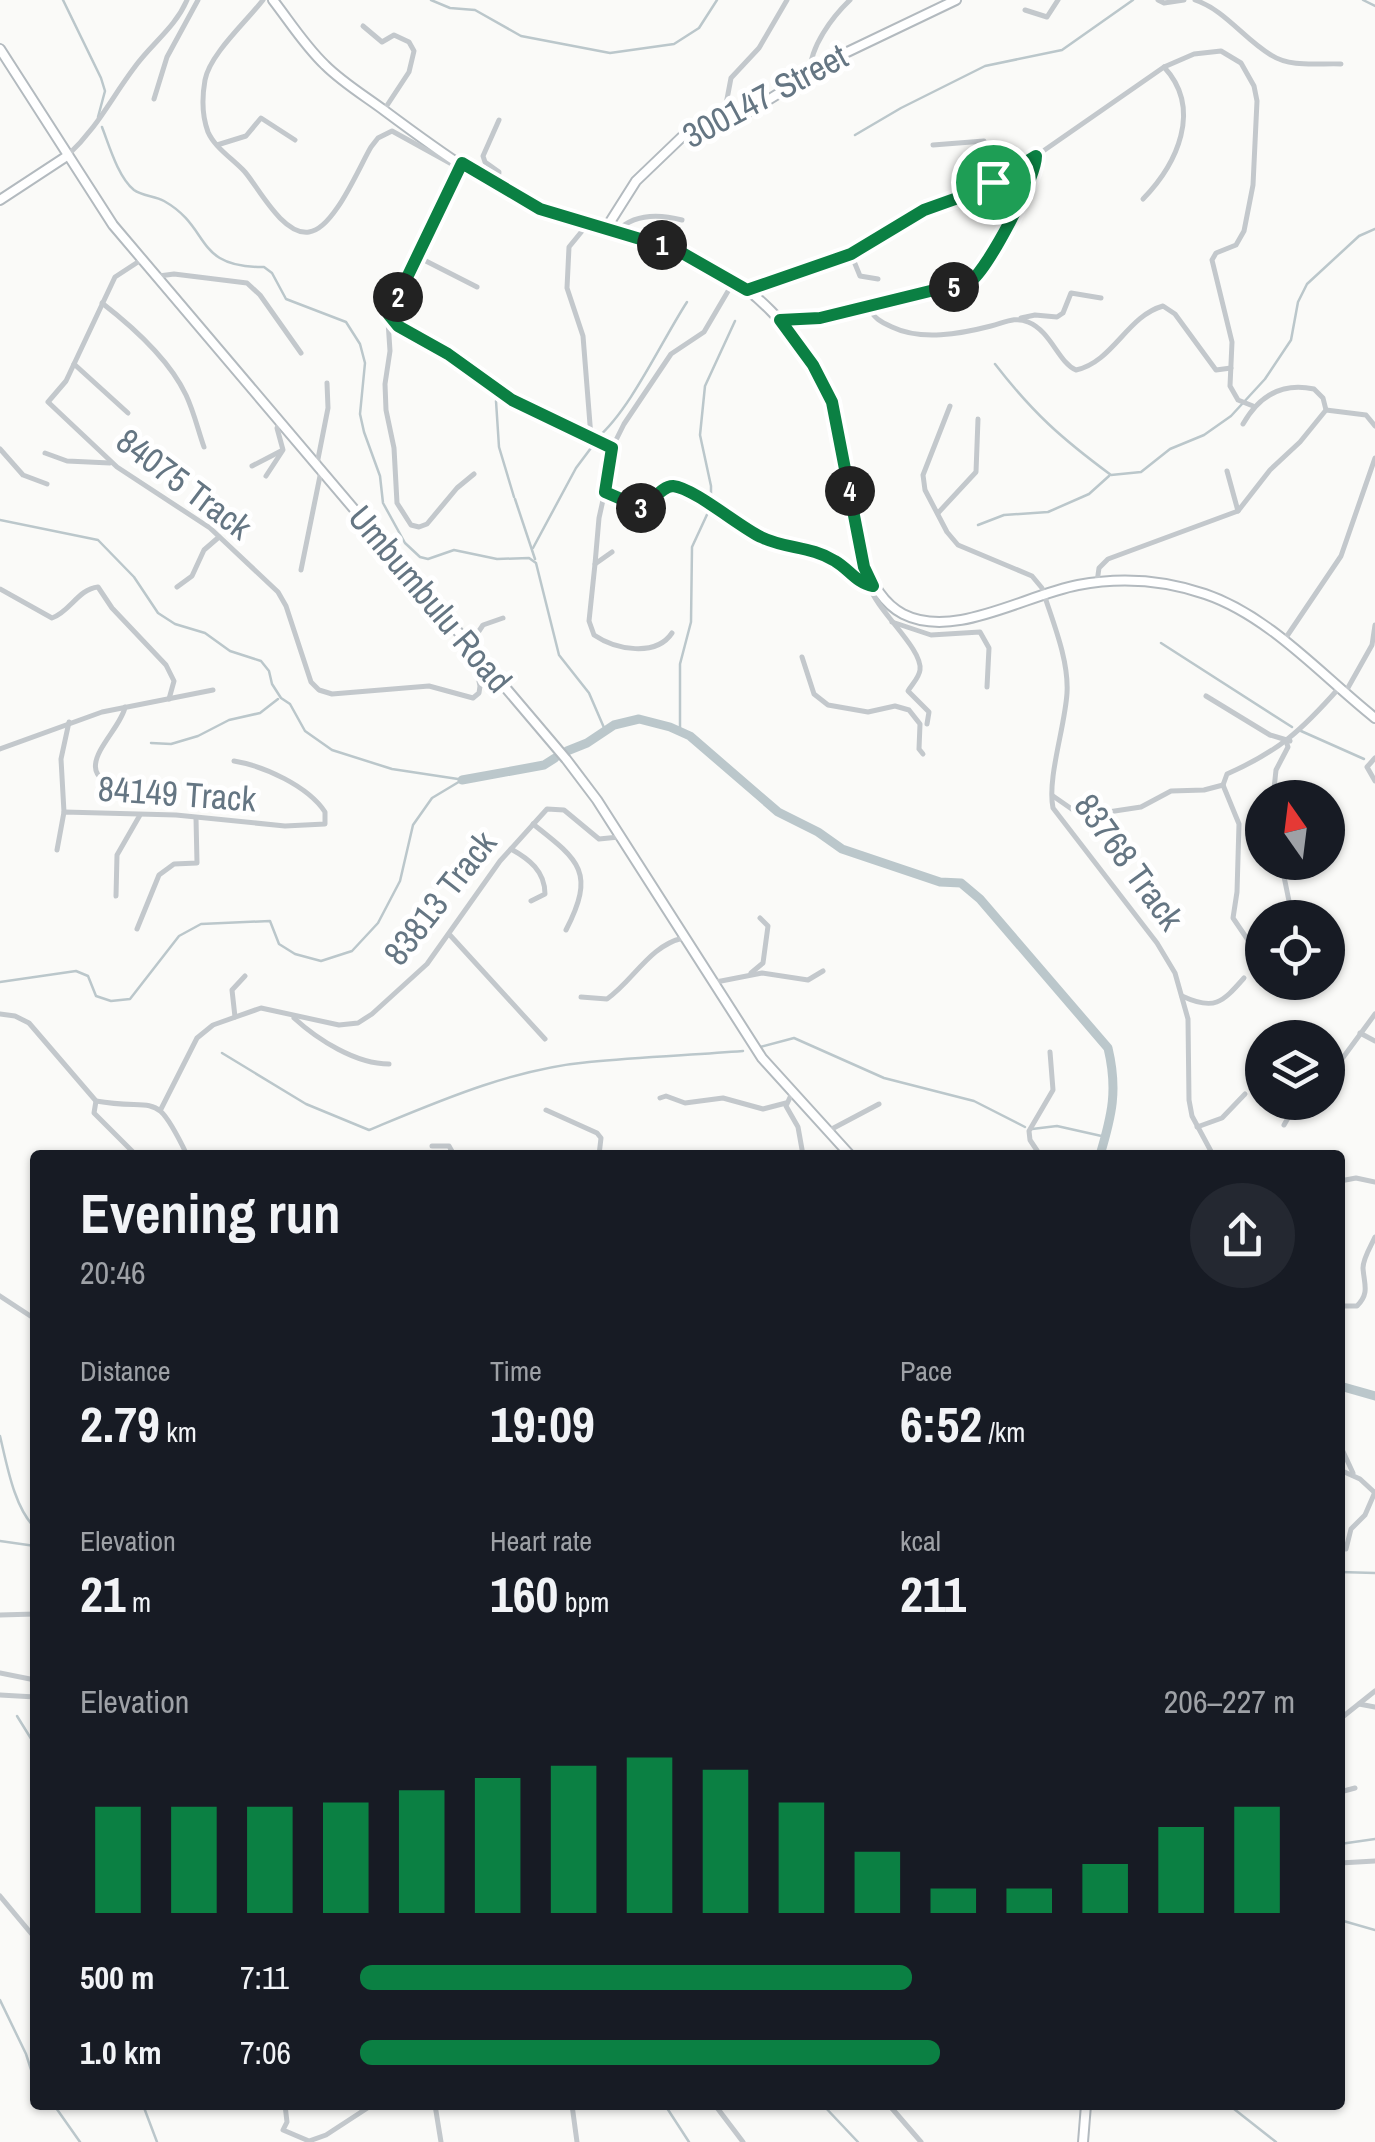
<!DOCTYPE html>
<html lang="en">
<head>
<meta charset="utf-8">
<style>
	:root { --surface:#171b24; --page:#242831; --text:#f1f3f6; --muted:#9ea1a6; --accent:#0b8043 }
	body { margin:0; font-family:"Archivo Narrow",sans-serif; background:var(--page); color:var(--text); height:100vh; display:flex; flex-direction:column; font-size:38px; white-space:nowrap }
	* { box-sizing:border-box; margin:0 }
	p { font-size:32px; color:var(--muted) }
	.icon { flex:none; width:55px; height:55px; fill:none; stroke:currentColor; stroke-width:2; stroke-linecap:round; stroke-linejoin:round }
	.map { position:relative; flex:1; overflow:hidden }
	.details { position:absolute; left:30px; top:1150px; width:1315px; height:960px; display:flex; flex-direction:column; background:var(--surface); border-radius:10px; box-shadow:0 2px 8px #0004 }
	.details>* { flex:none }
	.needle { width:65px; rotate:346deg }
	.fabs { position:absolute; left:1245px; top:780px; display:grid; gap:20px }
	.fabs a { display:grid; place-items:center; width:100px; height:100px; border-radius:50%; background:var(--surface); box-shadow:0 2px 8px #0004; font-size:50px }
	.pin { position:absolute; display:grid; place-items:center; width:85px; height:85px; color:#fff; margin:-42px; border:5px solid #fff; border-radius:50%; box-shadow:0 2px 10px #0007 }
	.km { position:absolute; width:50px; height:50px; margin:-25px; border-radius:50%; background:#222; color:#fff; font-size:28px; line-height:50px; text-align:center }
	.round { display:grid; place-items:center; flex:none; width:105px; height:105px; border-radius:52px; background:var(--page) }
	.headline { display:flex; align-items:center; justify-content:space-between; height:170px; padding:0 50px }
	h1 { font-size:55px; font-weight:800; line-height:75px }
	.stats { display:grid; grid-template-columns:repeat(3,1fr); gap:15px; height:170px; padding:10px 50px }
	.stats div { display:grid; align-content:center }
	.stats b { font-size:50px; font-weight:800 }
	.stats small { font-size:28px; font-weight:400 }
	.stats p { font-size:28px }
	.chart { height:280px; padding:20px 50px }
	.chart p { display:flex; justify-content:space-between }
	.chart svg { width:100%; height:180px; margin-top:10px; stroke:var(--accent); stroke-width:6 }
	ul { padding:0 50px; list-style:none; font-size:32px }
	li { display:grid; grid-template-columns:160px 120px 1fr; align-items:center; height:75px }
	li i { height:25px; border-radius:12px; background:var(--accent) }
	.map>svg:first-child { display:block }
</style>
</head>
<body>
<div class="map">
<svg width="1375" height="2142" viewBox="0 0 1375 2142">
	<rect width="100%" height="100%" fill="#fafaf8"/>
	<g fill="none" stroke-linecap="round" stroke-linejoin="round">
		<g stroke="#bbc7cb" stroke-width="2.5">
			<polyline points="63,0 101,78 105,91 98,117"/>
			<polyline points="431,0 450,8 475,10 521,36 610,53 674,44 699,28 717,0"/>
			<polyline points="1363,0 1375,6"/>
			<path d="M102 127C109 145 118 177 134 190 142 196 155 196 164 201 212 228 193 268 264 267L272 273 286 299 346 322 360 344 365 363 360 414 364 432 380 476 383 503 405 543 420 557 428 559 454 550 497 559 529 558 536 563 559 655 589 693 605 730"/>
			<polyline points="855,135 901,108 985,66 1062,50 1133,0"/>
			<path d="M995 364C1033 413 1061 438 1111 475L1141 472 1170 449 1204 435 1231 416 1265 379 1291 340 1298 302 1307 284 1359 236 1375 229"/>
			<polyline points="496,401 499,447 514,497"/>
			<path d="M597 438C631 409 661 342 687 302"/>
			<polyline points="515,499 535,559"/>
			<polyline points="0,520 98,540 134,577 158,613 175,624 205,633 230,651 261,661 269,671 272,684 281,698 290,704 305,731 332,750 392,769 458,779"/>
			<polyline points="978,525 1004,515 1048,512 1089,494 1109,476"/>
			<polyline points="533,548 576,468 594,444"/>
			<polyline points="1161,643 1292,727"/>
			<polyline points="1301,731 1364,759"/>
			<polyline points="680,732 680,664 691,622 692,547 711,506 711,486 700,435 705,386 735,321"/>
			<polyline points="151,743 171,744 198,736 229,720 260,713 278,699"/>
			<polyline points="0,982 76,971 88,976 96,996 111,1001 130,999 179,936 201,924 270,921 279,944 295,954 321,961 352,951 378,923 400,881 413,825 432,798 462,780"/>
			<polyline points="760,1047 794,1038 884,1078 974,1101 1025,1127"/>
			<path d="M222 1053 306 1104 369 1130C439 1101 512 1069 589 1062 640 1057 692 1055 743 1051"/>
			<polyline points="1032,1129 1057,1126 1106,1137"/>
			<path d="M0 1436C7 1465 14 1507 35 1528"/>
			<polyline points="0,1541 35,1546"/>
			<polyline points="1340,1572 1375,1573"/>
			<polyline points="17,1716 35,1745"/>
			<polyline points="1340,1844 1375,1839"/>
			<polyline points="1340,1920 1375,1930"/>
			<polyline points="0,2000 26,2054 35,2082"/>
			<polyline points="54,2105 80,2142"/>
			<polyline points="143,2105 157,2142"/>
			<polyline points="665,2105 689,2142"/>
			<polyline points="823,2105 858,2142"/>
			<polyline points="1229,2105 1276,2142"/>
		</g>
		<g stroke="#bbc7cb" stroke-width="9">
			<path d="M567 751 587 743 614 725 639 719 670 727 690 736 778 812 818 832 842 849 940 882 961 883 980 899 1108 1048C1118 1090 1112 1115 1100 1155"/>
			<polyline points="462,780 544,765 555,758"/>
			<polyline points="1340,1386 1375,1396"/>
		</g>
		<defs>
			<g id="secondary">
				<path d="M273 0C290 22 305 46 325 65 343 83 365 96 385 111 436 149 493 191 552 214 588 227 626 233 662 244 700 256 743 282 771 311 796 336 822 371 833 405 853 463 844 583 903 614 954 640 1025 595 1078 585 1120 577 1164 580 1205 594 1270 616 1322 676 1375 718"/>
				<polyline points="0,49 113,225 566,759 597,800 762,1058 850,1155"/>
				<polyline points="0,200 67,156"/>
				<polyline points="605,230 636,181 685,134 747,113 839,56 956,0"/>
				<polyline points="1083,2142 1086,2105"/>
			</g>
		</defs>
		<use href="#secondary" stroke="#b3babf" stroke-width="12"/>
		<g stroke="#c3c8cc" stroke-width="5">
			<path d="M263 0C246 22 210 54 205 80 202 97 202 116 208 132 215 148 233 159 245 172 258 187 283 236 309 232 334 229 359 167 371 147L378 138 392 131 459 168"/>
			<polyline points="1158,0 1164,3 1184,0"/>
			<path d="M1195 0C1225 10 1244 39 1271 55 1291 68 1318 63 1341 64"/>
			<polyline points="1025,10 1047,17 1058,0"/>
			<polyline points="363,26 382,42 394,35 409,42 414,51 409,72 384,110"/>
			<path d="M810 72C810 47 832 17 850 0"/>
			<polyline points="154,99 167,57 198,0"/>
			<polyline points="723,120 731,78 759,48 787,0"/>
			<polyline points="217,145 246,136 261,118 295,140"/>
			<polyline points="933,145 984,141 993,182"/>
			<path d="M67 156C98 127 110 100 134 68 151 44 175 28 187 0"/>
			<polyline points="460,166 388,321 390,351 385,384 386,410 394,448 397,503 411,525 419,527 427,524 457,488 474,474"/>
			<polyline points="497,185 499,172 485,162 483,156 499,120"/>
			<path d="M1143 199C1177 164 1203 109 1164 67"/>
			<polyline points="587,225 569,247 567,288 583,336 591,437"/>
			<path d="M617 231C635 213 659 214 682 220"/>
			<polyline points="851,254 860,276 878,279"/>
			<polyline points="418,257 477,287"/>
			<polyline points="141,260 115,277 66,381 48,402 117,467 210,528 278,592 286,606 311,682 319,690 332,694 429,686 473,698 479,693 480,686 473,652"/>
			<polyline points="159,276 174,274 247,283 260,295 301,353"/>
			<path d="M734 281 704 332 671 354 624 424 612 448 605 491 642 508C652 503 661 486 673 486 696 488 739 527 761 537 785 549 811 546 835 561 849 569 856 583 873 586"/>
			<polyline points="747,289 860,250 924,210 980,189 1036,156 1164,67 1194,54 1221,51 1241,63 1254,86 1257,101 1253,185 1244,231 1236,245 1216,253 1212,260 1232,342 1230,386 1238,400 1253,406"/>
			<path d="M102 303C133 327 169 359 186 395 194 412 198 430 204 447"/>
			<path d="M869 307C873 318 881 322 892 327 921 341 960 334 991 326 1004 323 1015 316 1028 322 1051 331 1058 362 1076 370 1113 362 1127 316 1163 306L1175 314 1216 370 1231 368"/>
			<polyline points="390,317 398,326 426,340 512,400 612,448"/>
			<polyline points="1021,318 1035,315 1057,317 1063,313 1071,293 1101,298"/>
			<path d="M782 320 820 318 971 281C988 268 1036 178 1036 156"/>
			<polyline points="74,364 128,413"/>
			<path d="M950 406 923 475 925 490 947 532 958 545 1032 576 1042 588C1052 620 1069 659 1067 693 1065 727 1047 778 1053 808L1157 943 1175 973 1188 1019 1189 1100 1192 1116 1213 1155"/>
			<polyline points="1326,410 1366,415 1375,426"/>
			<polyline points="0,449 23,475 47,484"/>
			<polyline points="45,453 67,461 110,463"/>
			<polyline points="317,464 328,408 327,383"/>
			<polyline points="252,466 281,451"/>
			<polyline points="1227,471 1238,511"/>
			<polyline points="266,476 283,450 277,428 280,423"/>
			<polyline points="605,491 599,518 595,564 612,552"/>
			<polyline points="938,513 976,472 978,419"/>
			<path d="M595 564 589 621 594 635C616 650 656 657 672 633"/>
			<polyline points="301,570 321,471"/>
			<path d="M1097 582 1099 568 1108 559 1238 511 1270 470 1300 442 1326 410 1323 398 1314 389C1282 382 1259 396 1243 424"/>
			<path d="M869 586C878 612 923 649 920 670 919 678 912 684 908 691L929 712 927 724"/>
			<polyline points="177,587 192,576 204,550 219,537"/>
			<path d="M0 589 52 618C70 612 78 589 98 587L112 608 166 665 174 681 169 699"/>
			<polyline points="892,622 931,635 980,632 989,648 987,687"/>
			<polyline points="1285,639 1341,556 1375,458"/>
			<polyline points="469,646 483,625 503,618"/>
			<polyline points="802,657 814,694 828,705 868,712 895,706 909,710 920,724 919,749 923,754"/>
			<polyline points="1345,693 1372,645 1375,625"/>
			<polyline points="1206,696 1270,735 1290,741"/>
			<path d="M125 707C121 733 58 777 129 789"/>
			<polyline points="0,749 102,712 213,690"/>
			<polyline points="1375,758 1367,767 1375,781"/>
			<polyline points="1223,785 1239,824 1237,892 1233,918 1250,943 1262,940"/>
			<path d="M1223 785 1227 774C1279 751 1301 731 1339 688"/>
			<polyline points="1053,796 1076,812 1095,814 1141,807 1171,791 1204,790 1223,785"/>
			<polyline points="1273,798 1276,770 1288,747 1287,744"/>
			<polyline points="64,812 61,759 69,722"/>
			<path d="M533 824C579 860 596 872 566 930"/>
			<path d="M511 849C529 859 545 871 545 894L531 901"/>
			<path d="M57 850 64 812 176 815 285 826 325 824V812C308 786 264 766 234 761"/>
			<polyline points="1281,862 1289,901 1285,918"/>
			<polyline points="116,896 117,855 140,815"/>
			<polyline points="137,929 159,875 174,864 197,863 196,818"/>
			<polyline points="449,934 545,1039"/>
			<polyline points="751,973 763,963 768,926 760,918"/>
			<polyline points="716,982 762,973 808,980 823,971"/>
			<path d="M1182 996C1214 1011 1222 1003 1244 978"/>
			<path d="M581 997 607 999C634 980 649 946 683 938"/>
			<path d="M0 1014 15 1016 29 1023 96 1101C158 1112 154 1087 187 1155"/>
			<polyline points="235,1017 232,990 245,976"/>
			<path d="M294 1018C318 1040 356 1064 389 1064"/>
			<polyline points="1360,1033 1375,1041"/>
			<polyline points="1328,1078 1375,1014"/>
			<polyline points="792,1093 786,1106 798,1127 803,1155"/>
			<polyline points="660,1098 666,1096 685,1103 723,1098 763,1109 786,1103"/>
			<polyline points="96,1101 94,1113 136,1155"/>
			<polyline points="161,1109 197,1038 213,1025 261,1008 339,1025 358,1023 372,1014 427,964 500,861 547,809 564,810 599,839 619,837"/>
			<polyline points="546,1110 597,1133 601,1138 599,1155"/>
			<polyline points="1284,1125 1297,1102"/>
			<polyline points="1197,1127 1222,1118 1245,1094"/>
			<polyline points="828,1131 879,1104"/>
			<polyline points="432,1146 449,1146 454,1155"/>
			<polyline points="1040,1155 1030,1140 1029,1131 1053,1090 1050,1052"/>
			<polyline points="1340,1181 1356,1178 1375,1182"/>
			<polyline points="0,1296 35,1319"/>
			<path d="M1340 1306H1357C1370 1293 1364 1284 1363 1268 1363 1258 1371 1246 1375 1237"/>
			<polyline points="1340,1445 1353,1473"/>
			<polyline points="1340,1470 1360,1479 1374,1492"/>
			<polyline points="1346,1549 1351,1529 1365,1515 1375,1492"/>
			<polyline points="0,1615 35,1614"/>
			<polyline points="0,1673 35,1680"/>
			<polyline points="0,1695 35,1697"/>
			<polyline points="1359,1704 1375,1707"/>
			<polyline points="1340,1719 1375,1691"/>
			<polyline points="1340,1792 1355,1788"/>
			<polyline points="1340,1863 1375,1861"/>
			<polyline points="0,1896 35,1938"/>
			<polyline points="285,2105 287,2122 283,2130 309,2141 326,2135 372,2105"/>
			<polyline points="435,2105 441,2142"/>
			<polyline points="572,2105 577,2142"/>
			<polyline points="715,2105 743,2142"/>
			<polyline points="889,2105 921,2142"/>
		</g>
		<use href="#secondary" stroke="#fff" stroke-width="8"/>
	</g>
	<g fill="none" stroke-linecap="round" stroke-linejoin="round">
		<defs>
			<path id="route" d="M1036 156C1036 178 988 268 971 281L820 318 780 320 813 365 832 402 864 567 873 586C856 583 849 569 835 561 811 546 785 549 761 537 741 528 694 488 673 486 661 486 652 503 642 508L605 492 612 448 512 400 448 354 398 326 389 315 462 163 540 209 677 250 747 290 851 254 924 210 980 190Z"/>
		</defs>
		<use href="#route" stroke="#fff" stroke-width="20"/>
		<use href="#route" stroke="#0b8043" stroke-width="12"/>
	</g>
	<g text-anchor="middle" stroke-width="10" stroke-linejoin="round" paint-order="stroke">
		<g font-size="35" fill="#657683" stroke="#fff">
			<text transform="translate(765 96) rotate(-28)" y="12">300147 Street</text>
			<text transform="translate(184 484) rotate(37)" y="12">84075 Track</text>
			<text transform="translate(430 599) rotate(50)" y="12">Umbumbulu Road</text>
			<text transform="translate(177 794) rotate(4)" y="12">84149 Track</text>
			<text transform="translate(1129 862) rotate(54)" y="12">83768 Track</text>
			<text transform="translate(440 898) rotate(-52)" y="12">83813 Track</text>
		</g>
	</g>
</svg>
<div class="fabs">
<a><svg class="needle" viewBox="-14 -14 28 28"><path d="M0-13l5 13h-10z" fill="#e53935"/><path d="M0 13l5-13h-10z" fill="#9ea1a6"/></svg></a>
<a><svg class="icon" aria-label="locate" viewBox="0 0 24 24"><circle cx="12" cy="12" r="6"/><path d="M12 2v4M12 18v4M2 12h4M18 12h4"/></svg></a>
<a><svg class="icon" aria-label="layers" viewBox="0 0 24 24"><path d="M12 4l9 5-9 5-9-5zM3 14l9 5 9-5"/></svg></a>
</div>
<div class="pin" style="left:993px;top:182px;background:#1e9e55"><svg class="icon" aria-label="arrive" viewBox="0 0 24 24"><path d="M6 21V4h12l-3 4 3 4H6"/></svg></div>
<b class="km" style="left:662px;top:245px">1</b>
<b class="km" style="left:398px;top:297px">2</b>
<b class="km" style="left:641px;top:508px">3</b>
<b class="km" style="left:850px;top:491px">4</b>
<b class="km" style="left:954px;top:287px">5</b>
<section class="details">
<div class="headline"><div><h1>Evening run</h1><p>20:46</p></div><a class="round"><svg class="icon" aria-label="share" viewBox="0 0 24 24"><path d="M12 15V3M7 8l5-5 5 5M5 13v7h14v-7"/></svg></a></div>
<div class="stats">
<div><p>Distance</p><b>2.79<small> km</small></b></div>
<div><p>Time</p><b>19:09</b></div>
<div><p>Pace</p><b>6:52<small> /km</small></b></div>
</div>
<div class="stats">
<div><p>Elevation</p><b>21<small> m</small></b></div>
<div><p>Heart rate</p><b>160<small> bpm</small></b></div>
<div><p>kcal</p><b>211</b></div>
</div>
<div class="chart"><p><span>Elevation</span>206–227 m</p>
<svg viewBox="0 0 160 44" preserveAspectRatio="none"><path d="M5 44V18M15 44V18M25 44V18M35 44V17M45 44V14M55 44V11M65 44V8M75 44V6M85 44V9M95 44V17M105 44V29M115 44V38M125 44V38M135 44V32M145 44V23M155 44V18"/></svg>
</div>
<ul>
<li><b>500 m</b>7:11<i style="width:59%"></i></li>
<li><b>1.0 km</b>7:06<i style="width:62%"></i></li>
</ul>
</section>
</div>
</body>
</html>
